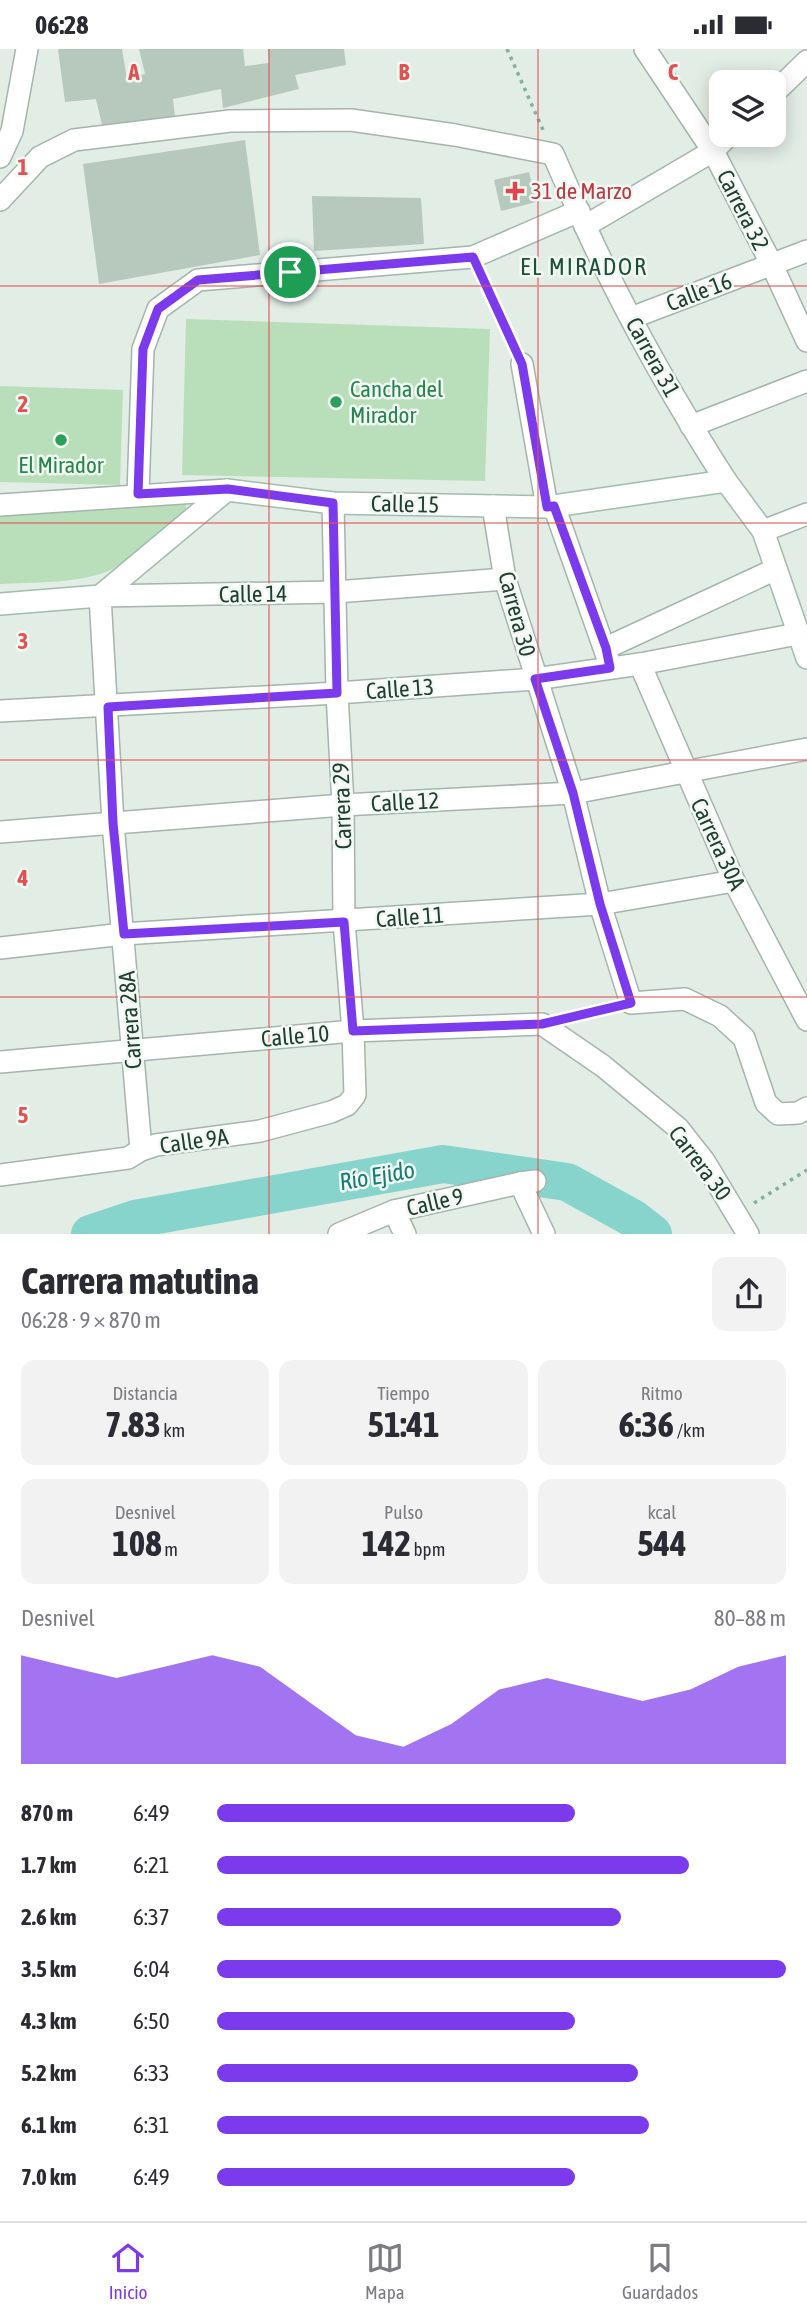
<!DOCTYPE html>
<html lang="es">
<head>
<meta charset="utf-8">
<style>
	:root { --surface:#fff; --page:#f2f2f3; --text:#2b2b33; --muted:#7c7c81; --line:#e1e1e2; --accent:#7c3aed }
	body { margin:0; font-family:"Asap Condensed",sans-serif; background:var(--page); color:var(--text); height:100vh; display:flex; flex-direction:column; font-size:26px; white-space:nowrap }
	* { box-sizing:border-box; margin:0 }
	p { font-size:23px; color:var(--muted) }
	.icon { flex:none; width:38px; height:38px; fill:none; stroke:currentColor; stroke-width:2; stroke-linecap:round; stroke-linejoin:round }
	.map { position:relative; height:1185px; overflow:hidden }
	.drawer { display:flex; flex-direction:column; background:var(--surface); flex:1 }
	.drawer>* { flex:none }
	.buttons { position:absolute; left:709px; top:21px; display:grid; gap:14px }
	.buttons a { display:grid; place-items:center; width:77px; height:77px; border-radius:14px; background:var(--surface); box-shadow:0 4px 18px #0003; font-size:35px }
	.pin { position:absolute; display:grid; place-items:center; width:60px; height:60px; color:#fff; margin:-30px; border:4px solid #fff; border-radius:50%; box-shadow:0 2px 7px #0007 }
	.round { display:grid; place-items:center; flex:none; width:74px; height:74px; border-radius:14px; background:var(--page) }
	.head { display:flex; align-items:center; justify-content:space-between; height:119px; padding:0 21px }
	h1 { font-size:38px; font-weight:700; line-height:52px }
	.stats { display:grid; grid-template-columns:repeat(3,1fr); gap:10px; height:119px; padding:7px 21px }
	.stats div { display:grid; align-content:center; border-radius:14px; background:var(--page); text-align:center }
	.stats b { font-size:35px; font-weight:700 }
	.stats small { font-size:19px; font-weight:400 }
	.stats p { font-size:19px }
	.chart { height:196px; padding:14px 21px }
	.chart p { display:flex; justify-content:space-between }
	.chart svg { width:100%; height:126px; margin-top:7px; fill:var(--accent); opacity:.7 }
	ul { padding:0 21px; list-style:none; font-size:23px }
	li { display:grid; grid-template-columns:112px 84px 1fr; align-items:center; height:52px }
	li i { height:18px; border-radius:9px; background:var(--accent) }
	.status { display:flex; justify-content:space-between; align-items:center; height:49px; padding:0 35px; background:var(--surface); direction:ltr }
	.status svg { height:19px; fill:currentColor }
	.dock { display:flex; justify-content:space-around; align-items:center; height:98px; border-top:2px solid var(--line); background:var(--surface); font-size:19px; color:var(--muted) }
	.dock a { display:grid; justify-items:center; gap:4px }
	.dock .active { color:var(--accent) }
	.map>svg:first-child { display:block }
</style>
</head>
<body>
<div class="status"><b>06:28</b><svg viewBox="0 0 49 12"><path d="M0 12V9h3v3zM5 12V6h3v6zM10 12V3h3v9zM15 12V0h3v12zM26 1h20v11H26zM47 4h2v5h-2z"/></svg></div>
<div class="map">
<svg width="807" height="1185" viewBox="0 0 807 1185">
	<rect width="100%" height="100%" fill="#e2ede5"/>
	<g fill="#b9dfba">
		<polygon points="186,270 490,280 485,432 182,426"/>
		<polygon points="0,337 123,341 120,436 0,433"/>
		<path d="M0 448 180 452 186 456V463C162 483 137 509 108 522 78 535 33 533 0 535Z"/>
	</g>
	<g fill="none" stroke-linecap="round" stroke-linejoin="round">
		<polyline stroke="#87d4cd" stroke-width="38" points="90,1185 135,1170 443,1115 567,1133 634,1170 653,1185"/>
	</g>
	<g fill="#b7c8bd">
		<polygon points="58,0 122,0 127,30 145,25 139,0 243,0 245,17 269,14 268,0 344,0 346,16 295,26 299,40 223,59 221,40 173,50 175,67 103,80 96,50 65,53"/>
		<polygon points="245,91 260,206 99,235 83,115"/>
		<polygon points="529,123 536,153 501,162 494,131"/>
		<polygon points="312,147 421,149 424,195 314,202"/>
	</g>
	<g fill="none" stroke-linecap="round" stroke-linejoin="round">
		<defs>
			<g id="street">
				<polyline points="645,0 713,102 772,216 807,292"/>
				<polyline points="774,44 807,12"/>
				<polyline points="0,108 12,82 27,0"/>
				<path d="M0 151 40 108 74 91 230 72 351 71 455 86 553 105C564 130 575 155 586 179 626 266 674 351 726 432"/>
				<polyline points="585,177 713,102 729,86"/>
				<polyline points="631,269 807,202"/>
				<polyline points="522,315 547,458"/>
				<polyline points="691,377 807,332"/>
				<polyline points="138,445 143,300 158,260 198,231 473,208 579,162"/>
				<polyline points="0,456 227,441"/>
				<polyline points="493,457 505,530 573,744 600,855 631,954 685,950 720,967 744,989 766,1054 778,1065 798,1064 807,1059"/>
				<polyline points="554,457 609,613"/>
				<polyline points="763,482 807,465"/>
				<polyline points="606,599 776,520"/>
				<polyline points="640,615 734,832 807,971"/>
				<polyline points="0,662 337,644 535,630 640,615 797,585"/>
				<polyline points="0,783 343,756 573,744 807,700"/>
				<polyline points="0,899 123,885 600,855 734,832"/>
				<polyline points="0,1013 353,982 542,975 603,1017 678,1079 704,1112 748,1185"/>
				<polyline points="141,1101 113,774 100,547 336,543 505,530"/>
				<polyline points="0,1126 128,1109 141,1101 156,1096 260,1082 331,1063 347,1056 355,1046 353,982 344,873 343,756 337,644 333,454"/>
				<polyline points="520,1134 544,1185"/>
				<polyline points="394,1162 405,1185"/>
				<polyline points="339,1185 394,1162 520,1134 535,1132"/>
			</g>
			<polyline id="secondary" points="0,555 100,547 227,441 333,454 547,458 726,432 763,482 807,609"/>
		</defs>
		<use href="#street" stroke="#a4b5ab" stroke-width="24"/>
		<use href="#secondary" stroke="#a2bcad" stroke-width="24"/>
		<g stroke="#81b296" stroke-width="3.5" stroke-dasharray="3.5 5" stroke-linecap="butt">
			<polyline points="507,0 543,81"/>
			<polyline points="482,228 513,297"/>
			<polyline points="572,968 612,958"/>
			<polyline points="754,1154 807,1121"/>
		</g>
		<use href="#street" stroke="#fff" stroke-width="21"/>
		<use href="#secondary" stroke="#fff" stroke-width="21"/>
	</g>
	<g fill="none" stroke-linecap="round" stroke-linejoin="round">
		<defs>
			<polygon id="route" points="473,208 522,315 547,458 554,457 606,599 610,619 535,630 573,744 600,855 631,954 542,975 353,982 344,873 124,885 113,774 108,658 337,644 333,454 228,440 138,445 143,300 158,260 198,231"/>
		</defs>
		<use href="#route" stroke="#fff" stroke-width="14"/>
		<use href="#route" stroke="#7c3aed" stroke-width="9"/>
	</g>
	<path fill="none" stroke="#e25252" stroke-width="2" stroke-opacity="0.55" d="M269 0V1185M538 0V1185M0 237H807M0 474H807M0 711H807M0 948H807"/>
	<path fill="#e0444e" stroke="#f2f9f4" stroke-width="2.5" d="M511.5 131.5h7v7h7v7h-7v7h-7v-7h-7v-7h7z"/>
	<g fill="#2e9e5b" stroke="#f2f9f4" stroke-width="2.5">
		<circle cx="336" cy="353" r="7"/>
		<circle cx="61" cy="391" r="7"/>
	</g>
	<g text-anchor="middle" stroke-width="5" stroke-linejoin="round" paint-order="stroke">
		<g font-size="23" fill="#be3a42" stroke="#f2f9f4" text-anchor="start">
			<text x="531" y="150">31 de Marzo</text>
		</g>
		<g font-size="23" fill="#213e2f" stroke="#f2f9f4">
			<text transform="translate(743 161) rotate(63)" y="8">Carrera 32</text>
			<text transform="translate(699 243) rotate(-21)" y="8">Calle 16</text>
			<text transform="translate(653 308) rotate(61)" y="8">Carrera 31</text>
			<text transform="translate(405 455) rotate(1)" y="8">Calle 15</text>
			<text transform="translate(253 545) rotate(-1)" y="8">Calle 14</text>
			<text transform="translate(517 565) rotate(75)" y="8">Carrera 30</text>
			<text transform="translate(400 640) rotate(-4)" y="8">Calle 13</text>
			<text transform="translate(405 753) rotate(-3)" y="8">Calle 12</text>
			<text transform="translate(342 757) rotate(-92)" y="8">Carrera 29</text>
			<text transform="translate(718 795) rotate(65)" y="8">Carrera 30A</text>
			<text transform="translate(410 868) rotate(-4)" y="8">Calle 11</text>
			<text transform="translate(130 971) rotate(-94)" y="8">Carrera 28A</text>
			<text transform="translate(295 987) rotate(-5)" y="8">Calle 10</text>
			<text transform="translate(194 1092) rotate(-8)" y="8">Calle 9A</text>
			<text transform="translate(700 1114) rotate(53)" y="8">Carrera 30</text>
			<text transform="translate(435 1153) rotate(-13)" y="8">Calle 9</text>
		</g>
		<g font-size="23" fill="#27864d" stroke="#f2f9f4" text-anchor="start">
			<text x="350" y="348">Cancha del<tspan x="350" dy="26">Mirador</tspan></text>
			<text x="61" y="424" text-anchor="middle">El Mirador</text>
		</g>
		<g font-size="24" letter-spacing="2" fill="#1c5137" stroke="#f2f9f4">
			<text x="584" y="226">EL MIRADOR</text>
		</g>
		<g font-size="24" font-style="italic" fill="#187d74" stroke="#f2f9f4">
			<text transform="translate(377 1127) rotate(-10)" y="8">Río Ejido</text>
		</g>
	</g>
	<g font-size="23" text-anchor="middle" font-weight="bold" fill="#e25252" stroke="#f2f9f4" stroke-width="5" stroke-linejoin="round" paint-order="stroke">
		<text x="134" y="31">A</text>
		<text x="404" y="31">B</text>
		<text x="673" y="31">C</text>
		<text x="23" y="126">1</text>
		<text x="23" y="363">2</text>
		<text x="23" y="600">3</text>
		<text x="23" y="837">4</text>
		<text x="23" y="1074">5</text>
	</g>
</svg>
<div class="buttons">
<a><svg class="icon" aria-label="layers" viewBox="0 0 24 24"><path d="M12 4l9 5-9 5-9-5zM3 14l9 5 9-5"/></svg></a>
</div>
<div class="pin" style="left:290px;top:223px;background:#1e9e55"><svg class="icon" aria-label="arrive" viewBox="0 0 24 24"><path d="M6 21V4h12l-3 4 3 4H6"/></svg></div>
</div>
<section class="drawer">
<div class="head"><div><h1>Carrera matutina</h1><p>06:28 · 9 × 870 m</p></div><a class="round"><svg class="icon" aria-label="share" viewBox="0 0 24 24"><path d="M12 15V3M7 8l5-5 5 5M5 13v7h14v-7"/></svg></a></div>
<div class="stats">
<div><p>Distancia</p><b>7.83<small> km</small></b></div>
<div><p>Tiempo</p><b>51:41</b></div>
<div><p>Ritmo</p><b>6:36<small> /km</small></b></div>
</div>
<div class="stats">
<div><p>Desnivel</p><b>108<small> m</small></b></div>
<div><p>Pulso</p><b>142<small> bpm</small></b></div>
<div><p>kcal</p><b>544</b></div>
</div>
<div class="chart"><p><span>Desnivel</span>80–88 m</p>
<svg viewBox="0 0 160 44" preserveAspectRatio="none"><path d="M0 44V6L10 10L20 14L30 10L40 6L50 10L60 22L70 34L80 38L90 30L100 18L110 14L120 18L130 22L140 18L150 10L160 6V44z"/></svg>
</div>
<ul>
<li><b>870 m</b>6:49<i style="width:63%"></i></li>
<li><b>1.7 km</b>6:21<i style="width:83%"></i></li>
<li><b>2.6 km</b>6:37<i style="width:71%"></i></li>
<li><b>3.5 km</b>6:04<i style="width:100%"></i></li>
<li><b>4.3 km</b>6:50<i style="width:63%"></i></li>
<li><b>5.2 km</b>6:33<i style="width:74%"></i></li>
<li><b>6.1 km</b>6:31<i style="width:76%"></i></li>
<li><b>7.0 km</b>6:49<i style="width:63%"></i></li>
</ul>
</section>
<nav class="dock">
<a class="active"><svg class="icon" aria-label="home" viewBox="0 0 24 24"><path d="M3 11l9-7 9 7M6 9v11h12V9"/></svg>Inicio</a>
<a><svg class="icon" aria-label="map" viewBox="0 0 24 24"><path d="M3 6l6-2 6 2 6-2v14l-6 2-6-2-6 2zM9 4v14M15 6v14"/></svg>Mapa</a>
<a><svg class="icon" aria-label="saved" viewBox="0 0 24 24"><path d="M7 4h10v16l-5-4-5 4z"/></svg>Guardados</a>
</nav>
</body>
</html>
